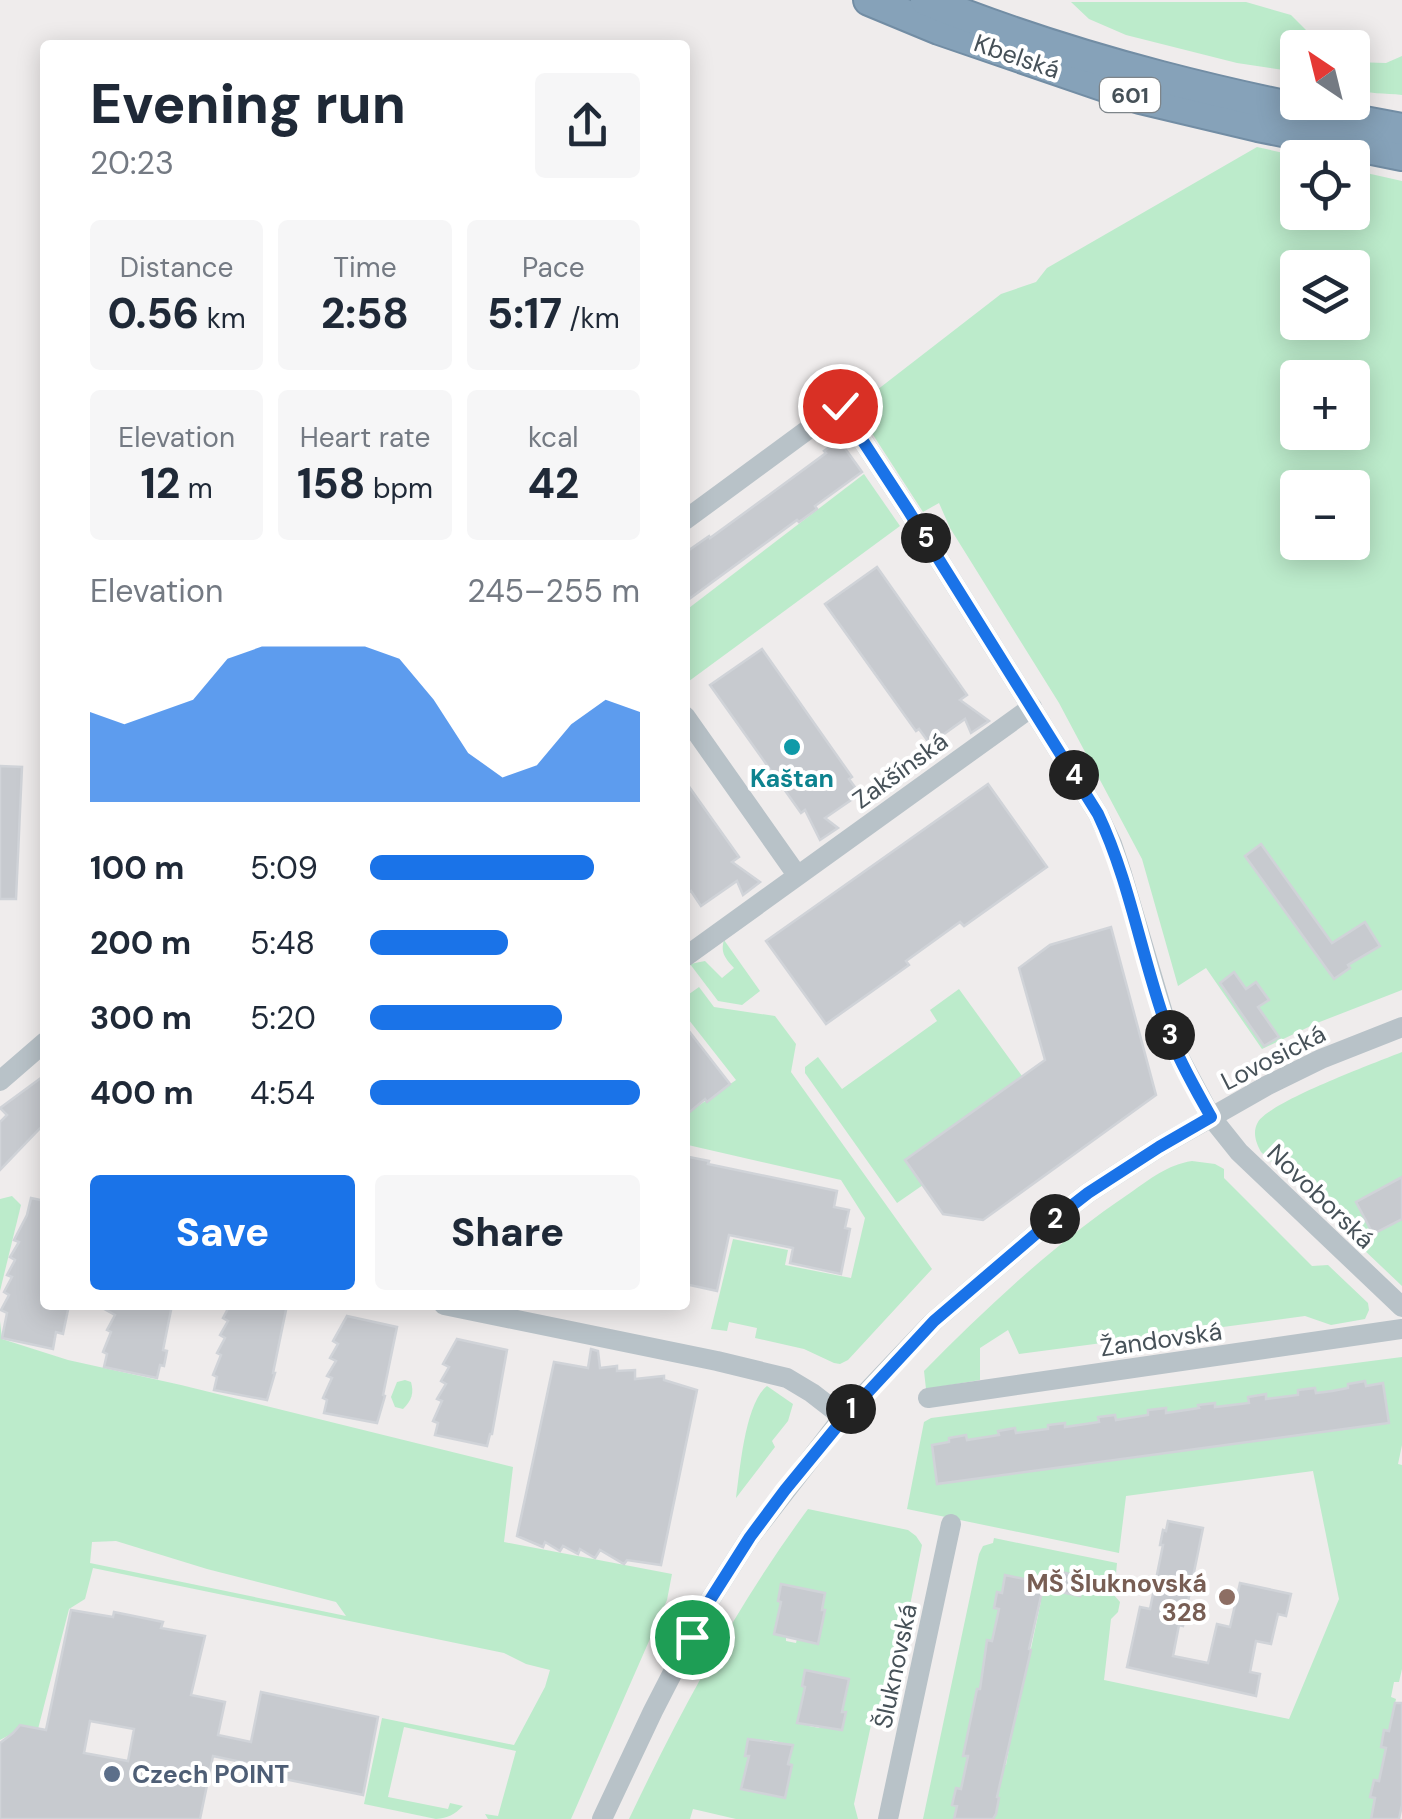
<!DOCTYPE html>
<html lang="en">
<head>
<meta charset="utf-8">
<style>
	:root { --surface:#fff; --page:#f6f6f7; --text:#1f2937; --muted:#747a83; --accent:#1a73e8 }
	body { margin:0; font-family:"DM Sans",sans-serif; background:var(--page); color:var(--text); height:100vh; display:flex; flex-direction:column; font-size:38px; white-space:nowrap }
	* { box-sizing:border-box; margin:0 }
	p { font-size:32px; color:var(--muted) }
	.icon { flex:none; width:55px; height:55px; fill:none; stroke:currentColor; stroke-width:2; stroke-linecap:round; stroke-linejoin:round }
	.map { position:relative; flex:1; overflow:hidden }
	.details { position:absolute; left:40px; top:40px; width:650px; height:1270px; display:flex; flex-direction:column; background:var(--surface); border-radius:10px; box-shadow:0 5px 25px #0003 }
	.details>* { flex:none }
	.needle { width:65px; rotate:325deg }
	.fabs { position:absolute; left:1280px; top:30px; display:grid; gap:20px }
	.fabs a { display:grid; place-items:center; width:90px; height:90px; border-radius:10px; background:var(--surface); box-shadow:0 5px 25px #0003; font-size:50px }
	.pin { position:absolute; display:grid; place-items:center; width:85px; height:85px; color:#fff; margin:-42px; border:5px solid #fff; border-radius:50%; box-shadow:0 2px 10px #0007 }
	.km { position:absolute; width:50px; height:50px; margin:-25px; border-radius:50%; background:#222; color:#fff; font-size:28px; line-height:50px; text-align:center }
	.round { display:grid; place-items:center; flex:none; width:105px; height:105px; border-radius:10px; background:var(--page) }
	.headline { display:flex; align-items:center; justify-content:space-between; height:170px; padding:0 50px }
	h1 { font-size:55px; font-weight:800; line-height:75px }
	.figures { display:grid; grid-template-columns:repeat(3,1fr); gap:15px; height:170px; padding:10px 50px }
	.figures div { display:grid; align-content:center; border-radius:10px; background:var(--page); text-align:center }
	.figures b { font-size:42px; font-weight:800 }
	.figures small { font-size:28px; font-weight:400 }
	.figures p { font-size:28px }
	.chart { height:280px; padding:20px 50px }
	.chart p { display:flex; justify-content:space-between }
	.chart svg { width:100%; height:180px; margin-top:10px; fill:var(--accent); opacity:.7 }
	.action { display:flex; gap:20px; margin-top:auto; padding:20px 50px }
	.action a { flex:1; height:115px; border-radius:10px; background:var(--accent); color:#fff; font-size:40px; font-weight:800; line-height:115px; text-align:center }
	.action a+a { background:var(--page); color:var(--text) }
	ul { padding:0 50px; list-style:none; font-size:32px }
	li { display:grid; grid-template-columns:160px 120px 1fr; align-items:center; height:75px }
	li i { height:25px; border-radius:12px; background:var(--accent) }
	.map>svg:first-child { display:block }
</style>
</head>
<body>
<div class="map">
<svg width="1402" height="1819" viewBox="0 0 1402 1819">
	<rect width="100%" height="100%" fill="#efecec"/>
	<g fill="#bcebcb" fill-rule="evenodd">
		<polygon points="1071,2 1246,2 1291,15 1323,47 1298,48 1297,72 1237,63 1126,35 1089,19"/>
		<path d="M1402 56V95C1385 93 1368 94 1353 89V62L1386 63Z"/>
		<path d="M1257 147 1302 157 1298 158V212H1352L1353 170 1402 181V990L1317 1023 1262 1049 1206 968 1178 986 1142 859 1059 703 950 528 939 503 923 512 855 407 1001 294 1036 282 1047 268ZM1298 268H1352V322H1298ZM1298 378H1352V432H1298ZM1298 488H1352V542H1298ZM1260 845H1261L1334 978 1245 856ZM1365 922 1379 946 1365 955 1351 931ZM1234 973 1246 989 1256 982 1268 999 1258 1007 1278 1036 1264 1046 1220 983Z"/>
		<polygon points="864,474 900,526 685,684 685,611"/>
		<path d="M724 940 760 991 742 1005 718 1001 690 964 705 961 722 978 734 968C726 959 720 953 724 940Z"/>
		<polygon points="699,987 714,1007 775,1016 796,1044 791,1072 932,1269 848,1360 840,1364 834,1363 804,1349 755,1338 757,1328 729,1322 727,1331 711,1329 733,1239 788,1250 785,1265 851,1278 865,1218 841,1180 688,1145 685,1154 685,1115 736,1080 685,1015 685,997"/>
		<polygon points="959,989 1022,1076 906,1159 923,1185 897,1203 805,1073 805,1067 818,1057 842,1089 937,1021 930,1010"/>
		<path d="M1402 1052V1177L1356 1202 1373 1234 1402 1219V1286L1261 1152C1256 1143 1252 1132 1258 1122 1271 1101 1375 1063 1402 1052Z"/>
		<path d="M1192 1161 1215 1164 1224 1169V1178L1312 1266 1328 1265 1368 1303 1369 1310 1365 1319 1331 1325 1305 1316 1019 1354 1008 1330 980 1348V1380L926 1389 924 1371C988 1306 1054 1244 1130 1193 1150 1179 1167 1165 1192 1161Z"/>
		<polygon points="12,1196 21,1205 0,1291 0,1199"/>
		<path d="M0 1321 2 1339 68 1360 181 1385 513 1467 504 1542 672 1574 667 1600 571 1819H488L485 1814 498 1816 516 1751 404 1727 388 1797 448 1809 450 1803 463 1806C454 1815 448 1818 436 1819L364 1804 382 1718 514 1745 545 1687 550 1670 526 1664 504 1653 93 1568 85 1599 69 1609 38 1729 20 1725 13 1733 0 1740ZM116 1541 207 1569 336 1602 346 1616 90 1563 92 1542Z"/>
		<path d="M1402 1357V1445L1398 1464 1402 1465V1669L1399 1682H1394L1391 1697 1396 1699 1389 1731H1384L1381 1746 1386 1748 1379 1781H1374L1370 1796 1375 1798 1371 1819H993L999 1798 997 1797 1001 1781 998 1780 1001 1764 1006 1765 1009 1749 1005 1748 1017 1715 1041 1601 1005 1576 1002 1592 997 1593 994 1607 999 1609 992 1641H987L984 1656 989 1658 963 1755 968 1757 954 1819H923L979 1554 983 1546 993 1543 994 1538 1117 1563 1114 1595 1120 1602 1118 1612 1111 1619 1104 1680 1289 1719 1339 1599 1313 1471 1126 1496 1119 1553 907 1509 924 1422 931 1418ZM1364 1381 1366 1386 1383 1384 1388 1423 938 1484 932 1445 949 1442 950 1437 966 1435 967 1440 999 1435V1430L1015 1428 1016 1433 1048 1429V1425L1064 1423 1065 1427 1099 1422V1417L1115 1415 1116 1420 1148 1415V1410L1165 1408 1166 1413 1199 1409V1405L1214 1403 1215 1407 1249 1403V1397L1265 1394 1266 1399 1298 1395V1390L1315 1388 1316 1393 1348 1389V1384ZM1061 1572 1084 1577 1079 1596 1057 1591Z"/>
		<path d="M405 1380 411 1382C414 1393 412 1400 403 1409L395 1407 391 1397 397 1382Z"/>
		<path d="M767 1386 793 1404 788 1421 772 1441 775 1447 736 1498C740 1470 745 1403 767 1386Z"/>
		<path d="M808 1509 908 1530 916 1536 922 1545 893 1691 874 1711 854 1804 858 1819H736L693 1809 690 1819H629C680 1712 737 1605 808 1509ZM781 1584 825 1593 822 1609 825 1611 817 1643 797 1639 796 1643 786 1641V1637L774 1634 781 1602 778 1600ZM806 1670 849 1679 842 1712 845 1713 821 1725 819 1728 809 1726 805 1687 802 1686ZM749 1739 769 1743 770 1740 783 1743 784 1746 792 1748 788 1764 792 1765 742 1789 749 1756 745 1755Z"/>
	</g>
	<g fill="#c7cacf" stroke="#d0d3d8" stroke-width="2.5" fill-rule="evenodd">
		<polygon points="839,440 862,472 815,506 817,509 799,522 797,520 685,602 685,553 709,536 710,538 769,495 826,453 824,451"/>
		<polygon points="877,567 967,695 960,700 989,721 971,733 965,719 930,744 919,729 916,731 825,604"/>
		<polygon points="762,649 852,777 849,779 860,794 825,818 838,828 820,840 805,810 801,813 710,685"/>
		<polygon points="0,766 22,767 16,899 0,899"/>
		<polygon points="685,781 739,857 732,862 760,882 743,895 737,881 701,906 691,891 685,895"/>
		<polygon points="988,784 1047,867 964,926 960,922 906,961 909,965 826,1024 766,941"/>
		<polygon points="1261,844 1332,943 1365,922 1380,946 1348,965 1350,968 1334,979 1245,856"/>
		<polygon points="1111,927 1156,1095 983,1220 943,1214 905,1160 1045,1060 1019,968 1050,945"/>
		<polygon points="1234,972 1246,989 1256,982 1269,1000 1258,1007 1279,1037 1264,1046 1220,983"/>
		<polygon points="685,1026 730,1084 707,1102 705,1099 685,1116"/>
		<polygon points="45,1075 45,1123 0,1170 0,1122 7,1115 0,1108"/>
		<polygon points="689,1157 709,1161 708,1164 837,1191 834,1207 849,1210 845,1228 850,1229 841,1274 790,1263 793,1248 729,1235 717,1291 685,1284 685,1173"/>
		<polygon points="1402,1177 1402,1219 1373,1234 1356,1202"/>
		<polygon points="31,1198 45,1201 45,1305 69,1305 63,1334 56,1332 53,1349 2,1338 7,1313 1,1310 9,1295 4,1292 12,1277 7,1275 15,1260 10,1257 19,1242 14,1240 27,1215"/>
		<polygon points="97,1305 172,1305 163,1350 167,1351 164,1366 160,1365 157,1378 104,1367 107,1354 103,1352 111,1332 107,1330 115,1315"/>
		<polygon points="230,1305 287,1305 273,1373 275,1373 267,1400 214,1390 217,1377 213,1375 221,1355 217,1353 225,1338 220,1335 228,1321 223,1318"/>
		<polygon points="347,1316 397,1327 383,1395 385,1396 377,1423 324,1413 327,1400 323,1398 332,1378 327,1376 336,1361 330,1358 338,1344 333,1341"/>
		<polygon points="457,1339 507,1350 492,1434 490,1434 487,1446 435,1435 438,1423 433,1421 442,1401 437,1399 446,1384 441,1381 449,1367 443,1364"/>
		<polygon points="591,1349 598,1351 600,1368 617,1366 617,1371 635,1370 635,1379 664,1376 664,1380 697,1390 661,1565 627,1560 624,1564 600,1550 595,1558 580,1549 578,1554 563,1546 560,1551 545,1542 543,1547 517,1536 554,1362 588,1368"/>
		<polygon points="1365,1381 1366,1386 1383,1383 1389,1423 937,1484 932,1445 949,1442 949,1438 966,1435 967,1440 999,1435 998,1431 1015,1428 1016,1433 1048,1429 1048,1425 1065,1423 1065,1427 1099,1422 1098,1417 1115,1415 1116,1420 1148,1415 1148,1410 1166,1408 1166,1413 1199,1408 1198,1405 1215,1403 1215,1407 1249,1403 1248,1397 1266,1394 1266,1399 1298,1395 1298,1390 1315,1388 1316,1393 1332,1391 1348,1388 1348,1384"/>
		<polygon points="1168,1521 1203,1528 1183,1626 1179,1625 1173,1656 1208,1663 1217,1624 1230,1627 1240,1583 1291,1594 1286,1616 1278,1614 1271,1644 1256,1641 1250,1672 1260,1674 1256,1696 1127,1667 1140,1607 1150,1609 1163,1545 1160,1545 1163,1530 1166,1531"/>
		<polygon points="1061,1572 1083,1577 1080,1596 1056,1591"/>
		<polygon points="1005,1575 1044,1583 1029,1649 1031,1650 997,1797 999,1798 996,1814 993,1819 954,1819 957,1806 952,1805 956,1788 961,1789 968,1756 963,1756 977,1689 980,1689 987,1640 992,1641 999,1609 994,1608 997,1592 1002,1593"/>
		<polygon points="781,1584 825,1593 822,1610 825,1610 818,1644 774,1634 781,1602 778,1601"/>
		<path d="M71 1610 113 1617 114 1612 163 1622 161 1628 205 1636 191 1695 225 1702 218 1735 251 1742 261 1692 378 1717 363 1795 245 1771 246 1763 213 1756 200 1819H0V1743L13 1733 20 1725 46 1730ZM90 1721 134 1729 128 1761 84 1753Z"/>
		<polygon points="805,1670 849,1679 842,1712 846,1712 842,1730 797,1723 805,1687 802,1686"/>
		<polygon points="1395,1703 1402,1703 1402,1805 1399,1819 1371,1819 1375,1798 1370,1797 1374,1780 1379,1781 1386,1748 1381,1747 1384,1730 1389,1731"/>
		<polygon points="748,1739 793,1745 788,1764 792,1765 785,1798 741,1789 749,1756 745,1756"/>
	</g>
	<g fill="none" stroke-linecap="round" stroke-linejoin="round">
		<defs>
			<g id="highway">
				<polyline points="869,0 939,29 1140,98 1258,126 1402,155"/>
				<path d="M926 0C1079 62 1240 100 1402 129"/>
			</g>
		</defs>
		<use href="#highway" stroke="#728da4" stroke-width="34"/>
		<g stroke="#b8c2c8" stroke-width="20">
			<polyline points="685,520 840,406 908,510 1098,814 1112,844 1122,874 1168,1030 1178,1055 1211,1117 1239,1152 1402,1307"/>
			<polyline points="685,716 797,875"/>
			<polyline points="685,957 1032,707"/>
			<polyline points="0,1081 45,1042"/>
			<polyline points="444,1305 717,1361 787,1378 812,1393 843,1417"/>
			<polyline points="928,1398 1402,1329"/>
			<polyline points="602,1819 653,1711 710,1600 750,1537 843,1417 934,1321 1038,1232 1088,1193 1159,1147 1268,1085 1321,1059 1402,1027"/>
			<polyline points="888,1819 951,1524"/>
		</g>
		<use href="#highway" stroke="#86a2b9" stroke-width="30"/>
	</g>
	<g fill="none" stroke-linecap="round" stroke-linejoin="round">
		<defs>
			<path id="route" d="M692 1637 710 1600 750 1537 785 1490 844 1418 934 1321 1038 1232 1088 1193 1159 1147 1211 1117C1196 1090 1180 1063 1169 1034 1142 961 1131 884 1098 814L908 510 840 406"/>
		</defs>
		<use href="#route" stroke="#fff" stroke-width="20"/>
		<use href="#route" stroke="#1a73e8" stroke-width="12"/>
	</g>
	<circle fill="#0f9aa8" stroke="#fff" stroke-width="4" cx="792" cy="747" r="10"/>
	<circle fill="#8d6e63" stroke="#fff" stroke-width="4" cx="1227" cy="1597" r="10"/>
	<circle fill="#5c6f8a" stroke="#fff" stroke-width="4" cx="112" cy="1774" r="10"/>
	<g text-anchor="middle" stroke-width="8" stroke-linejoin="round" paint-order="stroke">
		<rect fill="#fff" stroke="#7e858a" stroke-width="2.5" x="1100" y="78" width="60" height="34" rx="8"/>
		<g font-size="22" font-weight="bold" fill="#465158">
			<text x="1130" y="103">601</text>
		</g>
		<g font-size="25" fill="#465158" stroke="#fff">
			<text transform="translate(1017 56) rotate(19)" y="9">Kbelská</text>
			<text transform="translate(900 770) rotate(-36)" y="9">Zakšínská</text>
			<text transform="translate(1273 1057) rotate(-27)" y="9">Lovosická</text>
			<text transform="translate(1321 1196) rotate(44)" y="9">Novoborská</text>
			<text transform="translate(1161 1339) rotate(-8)" y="9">Žandovská</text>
			<text transform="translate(895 1666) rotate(-78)" y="9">Šluknovská</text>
		</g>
		<g font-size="25" font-weight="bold" fill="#0d838f" stroke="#fff">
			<text x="792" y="787">Kaštan</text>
		</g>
		<g font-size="25" font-weight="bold" fill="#785e54" stroke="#fff" text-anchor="end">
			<text x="1207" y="1592">MŠ Šluknovská<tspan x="1207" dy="29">328</tspan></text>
		</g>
		<g font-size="25" font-weight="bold" fill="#4e5e75" stroke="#fff" text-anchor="start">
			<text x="132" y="1783">Czech POINT</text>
		</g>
	</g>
</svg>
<div class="fabs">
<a><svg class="needle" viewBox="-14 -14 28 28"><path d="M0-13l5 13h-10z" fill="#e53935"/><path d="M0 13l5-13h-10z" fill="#747a83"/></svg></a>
<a><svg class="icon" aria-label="locate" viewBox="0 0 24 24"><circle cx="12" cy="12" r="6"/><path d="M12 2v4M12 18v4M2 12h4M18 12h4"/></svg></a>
<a><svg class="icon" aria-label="layers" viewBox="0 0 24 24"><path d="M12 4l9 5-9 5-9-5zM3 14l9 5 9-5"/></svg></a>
<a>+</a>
<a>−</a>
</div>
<div class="pin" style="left:692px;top:1637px;background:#1e9e55"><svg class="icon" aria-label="arrive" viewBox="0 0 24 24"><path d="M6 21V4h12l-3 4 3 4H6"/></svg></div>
<div class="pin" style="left:840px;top:406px;background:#d93025"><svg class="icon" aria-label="check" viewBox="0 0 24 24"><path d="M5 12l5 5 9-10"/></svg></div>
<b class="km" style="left:851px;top:1409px">1</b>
<b class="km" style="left:1055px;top:1219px">2</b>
<b class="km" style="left:1170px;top:1035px">3</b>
<b class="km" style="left:1074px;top:775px">4</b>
<b class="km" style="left:926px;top:538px">5</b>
<section class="details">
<div class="headline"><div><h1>Evening run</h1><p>20:23</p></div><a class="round"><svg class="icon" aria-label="share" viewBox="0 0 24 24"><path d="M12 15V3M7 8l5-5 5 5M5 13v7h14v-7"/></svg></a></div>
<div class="figures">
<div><p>Distance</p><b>0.56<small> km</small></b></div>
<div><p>Time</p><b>2:58</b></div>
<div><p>Pace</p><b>5:17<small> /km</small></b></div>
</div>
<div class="figures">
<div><p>Elevation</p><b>12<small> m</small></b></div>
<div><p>Heart rate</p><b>158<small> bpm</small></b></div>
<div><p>kcal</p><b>42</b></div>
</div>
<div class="chart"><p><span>Elevation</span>245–255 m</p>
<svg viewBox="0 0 160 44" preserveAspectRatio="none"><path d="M0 44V22L10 25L20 22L30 19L40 9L50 6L60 6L70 6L80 6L90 9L100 19L110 32L120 38L130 35L140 25L150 19L160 22V44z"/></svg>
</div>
<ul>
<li><b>100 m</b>5:09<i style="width:83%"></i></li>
<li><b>200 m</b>5:48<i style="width:51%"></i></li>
<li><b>300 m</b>5:20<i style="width:71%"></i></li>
<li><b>400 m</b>4:54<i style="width:100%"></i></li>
</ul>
<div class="action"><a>Save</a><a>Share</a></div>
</section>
</div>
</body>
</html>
